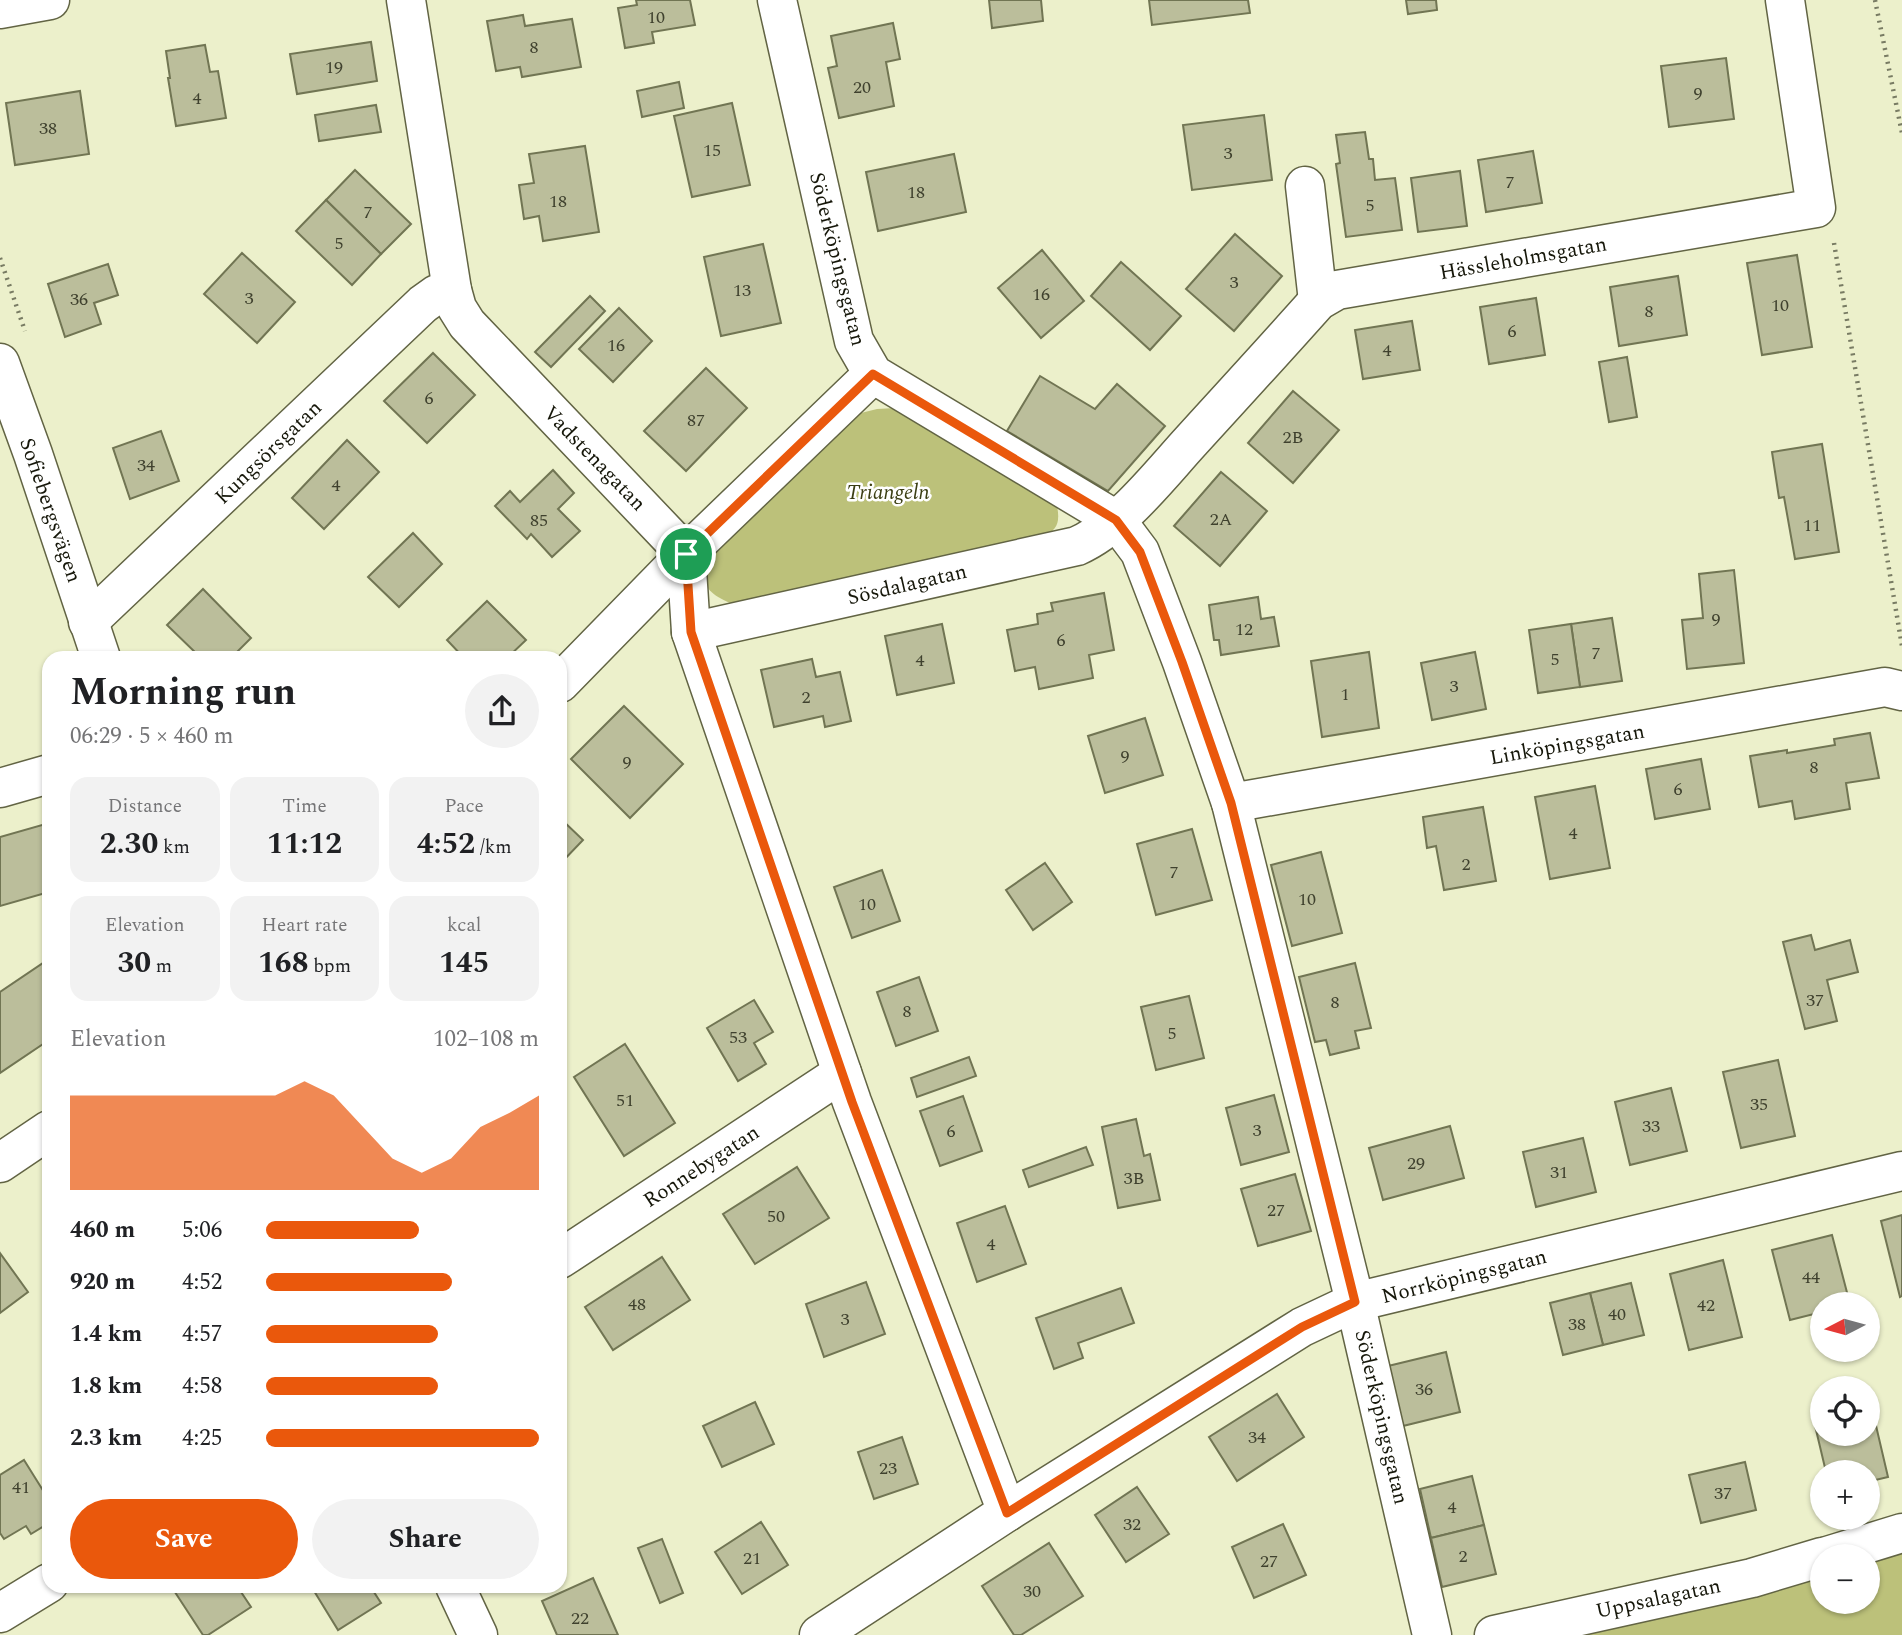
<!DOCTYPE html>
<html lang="en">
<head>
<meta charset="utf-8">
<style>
	:root { --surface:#fff; --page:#f2f2f2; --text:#202124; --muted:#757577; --accent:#ea580c }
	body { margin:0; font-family:Spectral,serif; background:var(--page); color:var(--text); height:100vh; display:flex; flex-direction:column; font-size:26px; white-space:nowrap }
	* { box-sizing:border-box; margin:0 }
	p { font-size:23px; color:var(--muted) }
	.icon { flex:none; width:38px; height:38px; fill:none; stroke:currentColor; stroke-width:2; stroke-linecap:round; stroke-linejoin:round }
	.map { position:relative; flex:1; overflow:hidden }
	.panel { position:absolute; left:42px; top:651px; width:525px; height:942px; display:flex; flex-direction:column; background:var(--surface); border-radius:21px; box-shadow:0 2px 5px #0004 }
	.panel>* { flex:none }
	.needle { width:46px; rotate:264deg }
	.tools { position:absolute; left:1810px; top:1292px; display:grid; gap:14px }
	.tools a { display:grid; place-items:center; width:70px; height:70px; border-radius:50%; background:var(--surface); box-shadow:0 2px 5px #0004; font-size:35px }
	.pin { position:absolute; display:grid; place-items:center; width:60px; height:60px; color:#fff; margin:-30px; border:4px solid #fff; border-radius:50%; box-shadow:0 2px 7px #0007 }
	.round { display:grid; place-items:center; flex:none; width:74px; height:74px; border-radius:37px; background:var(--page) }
	.summary { display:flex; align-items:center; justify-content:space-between; height:119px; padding:0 28px }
	h1 { font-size:38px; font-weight:700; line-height:52px }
	.figures { display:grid; grid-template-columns:repeat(3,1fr); gap:10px; height:119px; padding:7px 28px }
	.figures div { display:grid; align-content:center; border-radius:18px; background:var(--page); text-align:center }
	.figures b { font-size:30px; font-weight:700 }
	.figures small { font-size:19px; font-weight:400 }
	.figures p { font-size:19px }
	.chart { height:196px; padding:14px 28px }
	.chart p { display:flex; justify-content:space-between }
	.chart svg { width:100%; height:126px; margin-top:7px; fill:var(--accent); opacity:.7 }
	.button { display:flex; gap:14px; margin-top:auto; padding:14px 28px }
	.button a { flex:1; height:80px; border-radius:42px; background:var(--accent); color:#fff; font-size:28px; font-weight:700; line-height:80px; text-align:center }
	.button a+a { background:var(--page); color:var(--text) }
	ul { padding:0 28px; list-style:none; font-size:23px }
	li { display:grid; grid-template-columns:112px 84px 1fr; align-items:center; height:52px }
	li i { height:18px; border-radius:9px; background:var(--accent) }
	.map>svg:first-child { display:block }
</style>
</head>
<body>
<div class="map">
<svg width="1902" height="1635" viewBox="0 0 1902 1635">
	<rect width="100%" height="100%" fill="#ecf0cb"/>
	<g fill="#bcc17a">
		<path d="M895 408 1057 505C1060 524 1058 528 1042 539L730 603C711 595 702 587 703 566L857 414 877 409Z"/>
		<polygon points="1902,1548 1902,1635 1565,1635 1822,1569 1822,1601 1867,1601 1867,1557"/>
	</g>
	<g fill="#bbbe9b" stroke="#717553" stroke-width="2">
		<polygon points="636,0 690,0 695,25 652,32 654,43 625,48 618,8 637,5"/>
		<polygon points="989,0 1041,0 1043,21 992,28"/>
		<polygon points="1149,0 1248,0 1250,13 1152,25"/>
		<polygon points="1406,0 1436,0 1437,10 1408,14"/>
		<polygon points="523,15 525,26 572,19 581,67 522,77 520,67 496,71 487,21"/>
		<polygon points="893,23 900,59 886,62 894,106 839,118 828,68 837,66 831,36"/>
		<polygon points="371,42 377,81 297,94 290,54"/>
		<polygon points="205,45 210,72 218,71 226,118 176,126 168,78 170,78 166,51"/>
		<polygon points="1726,58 1734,119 1669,127 1661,66"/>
		<polygon points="679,82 684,108 642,117 637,91"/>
		<polygon points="80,91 89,154 15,165 6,103"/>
		<polygon points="732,103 750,185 692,197 674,116"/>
		<polygon points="376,105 381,132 319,141 315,115"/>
		<polygon points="1264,115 1272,180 1192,190 1183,125"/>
		<polygon points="1365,132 1369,159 1373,159 1375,180 1395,178 1402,230 1346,237 1336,164 1340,163 1336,135"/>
		<polygon points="585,146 599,232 543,241 539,216 524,219 519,185 534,183 529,154"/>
		<polygon points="1533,151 1542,203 1486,212 1478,160"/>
		<polygon points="954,154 966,212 878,231 866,172"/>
		<polygon points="355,170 411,224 381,254 326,200"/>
		<polygon points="1460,171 1467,226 1418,232 1411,178"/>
		<polygon points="326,200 381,254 352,285 296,231"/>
		<polygon points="1235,234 1282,276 1234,331 1186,289"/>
		<polygon points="763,244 781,323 721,336 704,257"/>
		<polygon points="1042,250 1084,301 1041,338 998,288"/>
		<polygon points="242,253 295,302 257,343 204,294"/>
		<polygon points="1797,255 1812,347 1762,355 1747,263"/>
		<polygon points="1121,262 1181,316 1150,350 1091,296"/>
		<polygon points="108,264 118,295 94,303 101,324 65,337 48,284"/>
		<polygon points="1678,276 1687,335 1619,346 1610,287"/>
		<polygon points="590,296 605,311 551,367 535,352"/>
		<polygon points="1536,298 1545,355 1489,364 1480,307"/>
		<polygon points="619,308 652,341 613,382 579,349"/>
		<polygon points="1412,321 1420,370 1363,379 1355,330"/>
		<polygon points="433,353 475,395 427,443 384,401"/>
		<polygon points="1627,357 1637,417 1609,422 1599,362"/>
		<polygon points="706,368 747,408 686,471 644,431"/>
		<polygon points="1040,376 1095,409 1117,384 1165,426 1108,491 1007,431"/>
		<polygon points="1293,391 1339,430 1293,483 1248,443"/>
		<polygon points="161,431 179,481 130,499 113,448"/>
		<polygon points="347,440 379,472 324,529 292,498"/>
		<polygon points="1822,444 1839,552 1795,559 1784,497 1779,498 1772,452"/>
		<polygon points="553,470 574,493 558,509 580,531 552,557 531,534 527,539 495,506 510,491 520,502"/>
		<polygon points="1221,472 1267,511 1220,566 1174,526"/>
		<polygon points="413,533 442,564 399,607 368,577"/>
		<polygon points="1734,570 1744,663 1687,669 1682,620 1703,618 1699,574"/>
		<polygon points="203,589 251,638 231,658 201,658 167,625"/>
		<polygon points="1104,593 1114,650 1089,655 1093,678 1039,689 1035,667 1015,671 1007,630 1038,624 1037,614 1053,611 1051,603"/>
		<polygon points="1258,597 1261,619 1274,617 1279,646 1221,655 1219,640 1214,640 1209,605"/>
		<polygon points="487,601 526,640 507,658 464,658 447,640"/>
		<polygon points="1612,618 1622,681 1580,687 1571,624"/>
		<polygon points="942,624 954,683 897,695 885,636"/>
		<polygon points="1571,624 1580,687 1538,693 1529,630"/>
		<polygon points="1369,652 1379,728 1322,737 1311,661"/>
		<polygon points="1475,652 1486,709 1432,720 1421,663"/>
		<polygon points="812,659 816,677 840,672 851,721 825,727 823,716 774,727 761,670"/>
		<polygon points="624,706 683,764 630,818 571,759"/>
		<polygon points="1145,718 1163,775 1105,793 1088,736"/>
		<polygon points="1870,733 1879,778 1846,783 1850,809 1795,819 1792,801 1759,807 1750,756 1787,750 1787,753 1835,745 1834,739"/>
		<polygon points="1701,759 1710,809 1655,819 1646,769"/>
		<polygon points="1595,786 1610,868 1550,879 1535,797"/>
		<polygon points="1483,807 1496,881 1444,890 1436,846 1427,848 1423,817"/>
		<polygon points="560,818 583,840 560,864"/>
		<polygon points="49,823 49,892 0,906 0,837"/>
		<polygon points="1192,829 1212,900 1156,915 1137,844"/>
		<polygon points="1321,852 1342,933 1292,946 1271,865"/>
		<polygon points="1045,863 1072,902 1033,930 1006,890"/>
		<polygon points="882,870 900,921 852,938 834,887"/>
		<polygon points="1811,935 1815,950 1850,940 1858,972 1827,980 1837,1021 1805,1029 1783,942"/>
		<polygon points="49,959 49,1040 0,1073 0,992"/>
		<polygon points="1355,963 1371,1028 1355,1031 1359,1048 1330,1055 1326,1040 1315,1042 1299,977"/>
		<polygon points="919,977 938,1031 896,1046 877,992"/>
		<polygon points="1189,996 1204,1058 1156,1070 1141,1007"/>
		<polygon points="754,1000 773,1032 754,1043 766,1064 738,1081 707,1028"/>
		<polygon points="625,1044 675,1123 624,1156 574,1077"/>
		<polygon points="969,1057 976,1076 917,1097 911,1078"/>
		<polygon points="1778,1060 1795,1136 1741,1148 1723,1072"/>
		<polygon points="1671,1088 1687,1151 1630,1165 1615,1102"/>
		<polygon points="1274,1095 1289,1152 1241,1165 1226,1108"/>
		<polygon points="963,1096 982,1151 940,1166 920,1111"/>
		<polygon points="1136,1119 1144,1156 1150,1154 1160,1200 1118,1208 1102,1127"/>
		<polygon points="1450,1126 1464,1178 1383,1200 1369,1148"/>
		<polygon points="1583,1138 1596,1192 1536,1207 1523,1152"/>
		<polygon points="1086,1147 1093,1165 1029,1187 1023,1170"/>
		<polygon points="797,1167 829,1218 755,1264 723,1214"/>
		<polygon points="1295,1174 1311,1231 1258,1246 1241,1189"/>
		<polygon points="1005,1206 1026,1264 977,1282 957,1223"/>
		<polygon points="1902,1215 1902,1296 1900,1297 1881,1221"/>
		<polygon points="1832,1235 1850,1304 1822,1304 1822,1312 1790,1320 1772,1250"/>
		<polygon points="0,1253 28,1292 0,1313"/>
		<polygon points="662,1257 690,1300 613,1350 585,1307"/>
		<polygon points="1723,1260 1742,1337 1689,1350 1670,1274"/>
		<polygon points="866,1282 885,1334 824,1357 806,1304"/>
		<polygon points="1631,1283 1644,1335 1603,1345 1590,1293"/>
		<polygon points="1121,1288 1134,1323 1078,1343 1083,1358 1054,1369 1036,1318"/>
		<polygon points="1590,1293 1603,1345 1563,1355 1550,1303"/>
		<polygon points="1446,1352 1460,1412 1403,1426 1388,1366"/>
		<polygon points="1277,1394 1304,1437 1237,1481 1209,1437"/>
		<polygon points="1867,1400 1870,1400 1888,1477 1867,1482 1867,1472 1826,1472 1812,1413 1822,1411 1822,1433 1867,1433"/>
		<polygon points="755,1402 774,1444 722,1467 703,1426"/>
		<polygon points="902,1437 918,1484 874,1499 858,1452"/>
		<polygon points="24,1460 49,1500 49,1523 31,1534 26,1526 4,1539 0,1533 0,1475"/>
		<polygon points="1745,1462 1756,1510 1701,1523 1689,1475"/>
		<polygon points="1472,1476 1484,1525 1431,1538 1420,1489"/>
		<polygon points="1137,1487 1169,1534 1126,1562 1095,1515"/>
		<polygon points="761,1522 788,1565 742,1594 715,1552"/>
		<polygon points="1283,1524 1306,1575 1254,1598 1232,1547"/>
		<polygon points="1484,1525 1496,1574 1442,1587 1431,1538"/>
		<polygon points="662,1539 683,1593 660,1603 638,1548"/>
		<polygon points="1049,1543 1083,1596 1021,1635 1014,1635 982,1586"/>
		<polygon points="593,1578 618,1635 557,1635 542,1601"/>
		<polygon points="171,1586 237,1586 251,1607 208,1635 203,1635"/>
		<polygon points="311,1586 370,1586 381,1603 338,1630"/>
	</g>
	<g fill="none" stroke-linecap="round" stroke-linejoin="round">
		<defs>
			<g id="street">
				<polyline points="406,0 452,290 457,308 467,324 686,554 691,632 852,1102 1007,1512"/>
				<polyline points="777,0 854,341 873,374 1116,520 1140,552 1182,662 1231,803 1355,1302 1432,1635"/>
				<polyline points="0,9 50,0"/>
				<polyline points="1305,186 1318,301"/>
				<polyline points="0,363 33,454 101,658"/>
				<polyline points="88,622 423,304 437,294 452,290"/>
				<path d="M691 632 1077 546C1120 527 1159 476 1191 441 1234 394 1276 348 1318 301L1337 290 1816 208 1785 0"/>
				<polyline points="560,683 686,554 873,374"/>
				<polyline points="0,788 49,774"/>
				<polyline points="1231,803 1885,687 1902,691"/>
				<polyline points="0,1163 49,1130"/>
				<polyline points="560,1259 842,1073"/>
				<polyline points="1827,1556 1902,1533"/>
				<polyline points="455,1586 478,1635"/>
				<polyline points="0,1613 49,1583"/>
				<polyline points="819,1635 1007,1512 1302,1327 1355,1302 1902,1171"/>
				<polyline points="1494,1635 1752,1578 1822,1557"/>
			</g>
		</defs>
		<use href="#street" stroke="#626444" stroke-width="41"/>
		<g stroke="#787b63" stroke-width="4.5" stroke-dasharray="2 5" stroke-linecap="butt">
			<polyline points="1875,0 1902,133"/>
			<polyline points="1834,243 1902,646"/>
			<polyline points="0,258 25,331"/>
		</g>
		<use href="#street" stroke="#fff" stroke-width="38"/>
	</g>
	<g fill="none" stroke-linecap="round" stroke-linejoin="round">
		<defs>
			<polygon id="route" points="873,374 1116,520 1140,552 1182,662 1231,803 1355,1302 1302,1327 1007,1513 852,1102 691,632 686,554"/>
		</defs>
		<use href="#route" stroke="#fff" stroke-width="14"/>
		<use href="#route" stroke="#ea580c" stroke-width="9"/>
	</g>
	<g text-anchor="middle" stroke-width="5" stroke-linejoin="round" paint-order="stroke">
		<g font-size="18" fill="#3f412e">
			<text x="656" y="23">10</text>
			<text x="534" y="53">8</text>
			<text x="334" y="73">19</text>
			<text x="862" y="93">20</text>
			<text x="1698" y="99">9</text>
			<text x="197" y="104">4</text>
			<text x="48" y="134">38</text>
			<text x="712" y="156">15</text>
			<text x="1228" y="159">3</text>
			<text x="1510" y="188">7</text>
			<text x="916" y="198">18</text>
			<text x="558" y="207">18</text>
			<text x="1370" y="211">5</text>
			<text x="368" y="218">7</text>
			<text x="339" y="249">5</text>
			<text x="1234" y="288">3</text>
			<text x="742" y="296">13</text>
			<text x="1041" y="300">16</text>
			<text x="249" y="304">3</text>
			<text x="79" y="305">36</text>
			<text x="1780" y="311">10</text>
			<text x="1649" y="317">8</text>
			<text x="1512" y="337">6</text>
			<text x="616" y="351">16</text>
			<text x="1387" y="356">4</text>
			<text x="429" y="404">6</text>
			<text x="696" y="426">87</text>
			<text x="1293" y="443">2B</text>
			<text x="146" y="471">34</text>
			<text x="336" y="491">4</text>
			<text x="1221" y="525">2A</text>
			<text x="539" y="526">85</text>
			<text x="1812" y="531">11</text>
			<text x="1716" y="625">9</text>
			<text x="1244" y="635">12</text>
			<text x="1061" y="646">6</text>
			<text x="1596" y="659">7</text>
			<text x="1555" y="665">5</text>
			<text x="920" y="666">4</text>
			<text x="1454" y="692">3</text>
			<text x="1345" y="700">1</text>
			<text x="806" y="703">2</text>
			<text x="1125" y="762">9</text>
			<text x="627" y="768">9</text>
			<text x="1814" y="773">8</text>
			<text x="1678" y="795">6</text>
			<text x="1573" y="839">4</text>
			<text x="1466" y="870">2</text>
			<text x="1174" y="878">7</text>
			<text x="1307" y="905">10</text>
			<text x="867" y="910">10</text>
			<text x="1815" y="1006">37</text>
			<text x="1335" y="1008">8</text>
			<text x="907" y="1017">8</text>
			<text x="1172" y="1039">5</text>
			<text x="738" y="1043">53</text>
			<text x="625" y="1106">51</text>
			<text x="1759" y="1110">35</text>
			<text x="1651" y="1132">33</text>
			<text x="1257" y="1136">3</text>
			<text x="951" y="1137">6</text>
			<text x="1416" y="1169">29</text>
			<text x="1559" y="1178">31</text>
			<text x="1134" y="1184">3B</text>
			<text x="1276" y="1216">27</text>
			<text x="776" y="1222">50</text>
			<text x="991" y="1250">4</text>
			<text x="1811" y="1283">44</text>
			<text x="637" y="1310">48</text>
			<text x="1706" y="1311">42</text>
			<text x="1617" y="1320">40</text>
			<text x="845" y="1325">3</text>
			<text x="1577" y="1330">38</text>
			<text x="1424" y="1395">36</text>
			<text x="1257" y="1443">34</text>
			<text x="888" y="1474">23</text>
			<text x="21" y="1493">41</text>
			<text x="1723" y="1499">37</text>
			<text x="1452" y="1513">4</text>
			<text x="1132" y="1530">32</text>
			<text x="1463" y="1562">2</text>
			<text x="752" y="1564">21</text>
			<text x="1269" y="1567">27</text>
			<text x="1032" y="1597">30</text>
			<text x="580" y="1624">22</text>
		</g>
		<g font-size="21" fill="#16170a" stroke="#fff">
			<text transform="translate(1523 258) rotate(-10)" y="7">Hässleholmsgatan</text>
			<text transform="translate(838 259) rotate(76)" y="7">Söderköpingsgatan</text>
			<text transform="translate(268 452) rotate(-44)" y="7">Kungsörsgatan</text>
			<text transform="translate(595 458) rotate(46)" y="7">Vadstenagatan</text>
			<text transform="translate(51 510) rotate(71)" y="7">Sofiebergsvägen</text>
			<text transform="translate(907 584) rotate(-13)" y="7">Sösdalagatan</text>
			<text transform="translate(1567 744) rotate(-10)" y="7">Linköpingsgatan</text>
			<text transform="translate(701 1166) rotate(-33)" y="7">Ronnebygatan</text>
			<text transform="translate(1464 1276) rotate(-14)" y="7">Norrköpingsgatan</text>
			<text transform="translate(1382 1417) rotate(77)" y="7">Söderköpingsgatan</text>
			<text transform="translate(1658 1598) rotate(-12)" y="7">Uppsalagatan</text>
		</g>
		<g font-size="21" font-style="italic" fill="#3b3e13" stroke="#fff">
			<text x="888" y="499">Triangeln</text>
		</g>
	</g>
</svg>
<div class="tools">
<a><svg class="needle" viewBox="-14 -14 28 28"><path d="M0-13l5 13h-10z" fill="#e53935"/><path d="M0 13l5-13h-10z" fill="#757577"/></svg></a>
<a><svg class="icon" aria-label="locate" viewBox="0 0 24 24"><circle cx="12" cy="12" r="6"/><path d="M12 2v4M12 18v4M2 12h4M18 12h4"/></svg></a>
<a>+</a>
<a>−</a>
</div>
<div class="pin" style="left:686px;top:554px;background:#1e9e55"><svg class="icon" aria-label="arrive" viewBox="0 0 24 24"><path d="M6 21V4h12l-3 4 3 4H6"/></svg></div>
<section class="panel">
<div class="summary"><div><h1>Morning run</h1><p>06:29 · 5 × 460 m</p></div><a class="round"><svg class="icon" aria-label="share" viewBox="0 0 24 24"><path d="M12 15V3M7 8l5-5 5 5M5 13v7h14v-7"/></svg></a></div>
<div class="figures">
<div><p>Distance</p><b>2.30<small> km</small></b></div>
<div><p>Time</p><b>11:12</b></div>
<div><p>Pace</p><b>4:52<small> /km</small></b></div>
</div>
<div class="figures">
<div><p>Elevation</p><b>30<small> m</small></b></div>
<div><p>Heart rate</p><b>168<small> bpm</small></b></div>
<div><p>kcal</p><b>145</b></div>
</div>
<div class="chart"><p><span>Elevation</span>102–108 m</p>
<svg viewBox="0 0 160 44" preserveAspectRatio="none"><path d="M0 44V11L10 11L20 11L30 11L40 11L50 11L60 11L70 11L80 6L90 11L100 22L110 33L120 38L130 33L140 22L150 17L160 11V44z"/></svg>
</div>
<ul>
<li><b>460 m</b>5:06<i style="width:56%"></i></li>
<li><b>920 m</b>4:52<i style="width:68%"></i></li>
<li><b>1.4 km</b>4:57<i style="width:63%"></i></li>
<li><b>1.8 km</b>4:58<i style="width:63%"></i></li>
<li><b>2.3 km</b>4:25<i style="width:100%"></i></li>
</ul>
<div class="button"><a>Save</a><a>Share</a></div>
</section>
</div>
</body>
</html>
